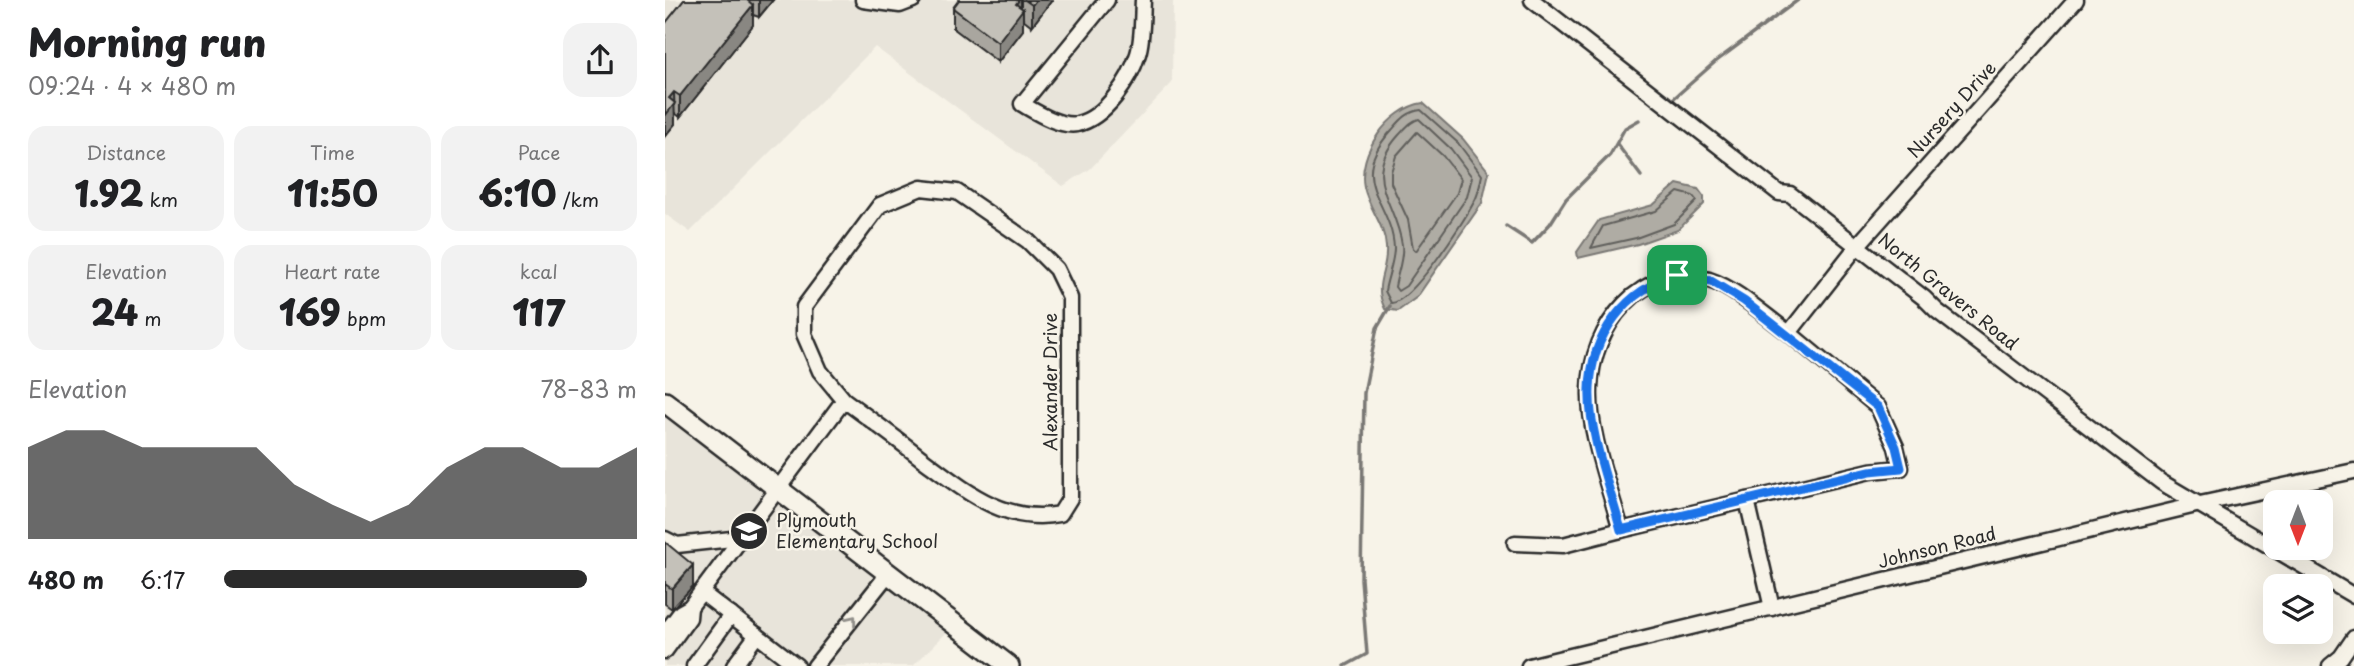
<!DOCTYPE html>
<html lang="en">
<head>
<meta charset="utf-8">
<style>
	:root { --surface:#fff; --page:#f2f2f2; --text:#202124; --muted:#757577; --accent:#2b2b2b }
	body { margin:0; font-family:"Playpen Sans",sans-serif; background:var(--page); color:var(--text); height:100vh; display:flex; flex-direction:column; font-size:26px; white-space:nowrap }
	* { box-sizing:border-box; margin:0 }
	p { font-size:23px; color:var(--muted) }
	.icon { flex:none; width:38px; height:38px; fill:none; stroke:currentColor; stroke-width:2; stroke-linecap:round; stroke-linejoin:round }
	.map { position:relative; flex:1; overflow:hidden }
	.side { display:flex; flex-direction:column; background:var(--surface); width:665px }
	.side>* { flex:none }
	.needle { width:46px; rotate:180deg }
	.fabs { position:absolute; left:1598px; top:490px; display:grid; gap:14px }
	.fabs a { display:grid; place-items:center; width:70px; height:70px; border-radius:14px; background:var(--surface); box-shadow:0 7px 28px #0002; font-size:35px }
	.pin { position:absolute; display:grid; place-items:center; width:60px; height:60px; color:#fff; margin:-30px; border-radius:14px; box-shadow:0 4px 10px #0006 }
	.round { display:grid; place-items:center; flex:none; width:74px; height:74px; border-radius:21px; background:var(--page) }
	.summary { display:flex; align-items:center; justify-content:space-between; height:119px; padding:0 28px }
	h1 { font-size:38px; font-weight:800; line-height:52px }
	.metrics { display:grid; grid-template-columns:repeat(3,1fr); gap:10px; height:119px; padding:7px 28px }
	.metrics div { display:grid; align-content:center; border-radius:18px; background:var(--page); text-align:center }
	.metrics b { font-size:35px; font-weight:800 }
	.metrics small { font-size:19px; font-weight:400 }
	.metrics p { font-size:19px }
	.chart { height:196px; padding:14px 28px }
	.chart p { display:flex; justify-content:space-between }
	.chart svg { width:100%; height:126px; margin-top:7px; fill:var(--accent); opacity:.7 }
	ul { padding:0 28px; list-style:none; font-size:23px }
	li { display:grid; grid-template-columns:112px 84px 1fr; align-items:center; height:52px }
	li i { height:18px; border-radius:9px; background:var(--accent) }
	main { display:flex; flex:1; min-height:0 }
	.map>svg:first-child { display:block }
</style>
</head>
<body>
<main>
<section class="side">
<div class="summary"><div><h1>Morning run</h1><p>09:24 · 4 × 480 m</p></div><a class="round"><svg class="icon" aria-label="share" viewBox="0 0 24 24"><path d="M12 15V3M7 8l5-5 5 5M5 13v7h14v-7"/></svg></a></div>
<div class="metrics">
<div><p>Distance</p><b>1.92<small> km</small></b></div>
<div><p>Time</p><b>11:50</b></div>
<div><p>Pace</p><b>6:10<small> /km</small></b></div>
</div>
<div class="metrics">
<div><p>Elevation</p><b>24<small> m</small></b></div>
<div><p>Heart rate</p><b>169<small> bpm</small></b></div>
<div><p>kcal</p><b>117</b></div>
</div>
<div class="chart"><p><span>Elevation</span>78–83 m</p>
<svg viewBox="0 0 160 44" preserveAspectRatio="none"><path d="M0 44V12L10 6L20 6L30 12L40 12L50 12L60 12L70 25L80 32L90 38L100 32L110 19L120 12L130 12L140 19L150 19L160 12V44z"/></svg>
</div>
<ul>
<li><b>480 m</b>6:17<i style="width:88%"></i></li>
</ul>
</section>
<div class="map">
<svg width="1689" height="666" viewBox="0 0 1689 666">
	<rect width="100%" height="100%" fill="#f7f3e8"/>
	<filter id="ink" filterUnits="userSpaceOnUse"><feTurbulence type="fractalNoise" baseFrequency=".0143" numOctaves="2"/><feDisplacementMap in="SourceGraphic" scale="14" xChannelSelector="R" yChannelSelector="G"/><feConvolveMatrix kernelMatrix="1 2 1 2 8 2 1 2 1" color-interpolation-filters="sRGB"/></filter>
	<g filter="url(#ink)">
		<g fill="#e8e4da">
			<polygon points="0,0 508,0 507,83 425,169 398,186 210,47 25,232 0,214"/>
			<polygon points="0,402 289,625 248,666 0,666"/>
		</g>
		<g fill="#afaca4" stroke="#7a7874" stroke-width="2">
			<path d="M758 103 798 139 824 172 817 203 752 297 733 311 720 309C707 282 723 273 721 247 720 225 704 209 699 187 692 153 724 108 758 103Z"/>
			<polygon points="1012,184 1033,189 1039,197 1039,204 1013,230 973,244 913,258 912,252 934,220 988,205"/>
		</g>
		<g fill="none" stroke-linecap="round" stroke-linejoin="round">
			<g stroke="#605f5b" stroke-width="2">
				<path d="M756 110 793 143 817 175C815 183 814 194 809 202 799 221 746 304 726 303L720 291C722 278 729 262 729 248 727 201 680 181 726 131 735 121 741 112 756 110Z"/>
				<path d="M754 119 786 149 807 177 802 197 741 286 733 291 730 287C732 274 739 258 737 245 731 201 695 178 734 135 740 129 745 121 754 119Z"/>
				<polygon points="752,132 778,156 796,179 792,193 751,251 748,248 743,220 726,183 726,172 731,156"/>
				<polygon points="1013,192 1028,196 1032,201 1009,224 971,238 926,248 938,226 991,211"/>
			</g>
			<g stroke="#7a7874" stroke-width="3.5">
				<polyline points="1008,99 1050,62 1133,0"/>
				<polyline points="952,144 976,176"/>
				<polyline points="841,226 867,243 885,224 901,199 945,155 960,128 974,120"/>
				<polyline points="680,666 702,654 696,579 699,393 712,328 725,306"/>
			</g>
			<defs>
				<g id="minor">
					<polyline points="198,0 235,5 248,0"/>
					<path d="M442 0 357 104C371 112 394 127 412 124 440 118 465 80 473 54 478 38 477 17 478 0"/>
					<polyline points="867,0 1114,193 1125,194 1259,298 1272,311 1496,482 1689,596"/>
					<path d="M1124 333 1213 407 1231 447 1236 468 1205 471 956 530C945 488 923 432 925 389 926 327 976 261 1044 280 1072 289 1100 316 1124 333L1193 245 1411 0"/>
					<polyline points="1082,500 1107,608"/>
					<polyline points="0,539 12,545 76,538"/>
					<polyline points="850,543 898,545 956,530"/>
					<polyline points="36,592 132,666"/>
					<path d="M0 633 16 612 25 607 179 400C205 419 231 438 256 458 298 489 339 525 395 514L405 498V298L391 269 363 241 292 192 256 188 215 205 139 307V334L155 371 179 400"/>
					<polyline points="0,651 24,618 25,607"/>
					<polyline points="29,666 66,615"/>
					<polyline points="69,666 92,635"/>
					<polyline points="150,666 223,574"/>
					<polyline points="864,666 1535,504 1689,471"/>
					<polyline points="1665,666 1676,657 1689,638"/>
				</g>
				<polyline id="major" points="0,402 344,666"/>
			</defs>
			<use href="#minor" stroke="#2b2b2b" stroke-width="19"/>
			<use href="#major" stroke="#2b2b2b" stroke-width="24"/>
			<use href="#minor" stroke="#f7f3e8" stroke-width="14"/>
			<use href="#major" stroke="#f7f3e8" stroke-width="19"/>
		</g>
		<g fill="#a9a69f" stroke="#2b2b2b" stroke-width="2">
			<polygon points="19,0 108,0 94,17 88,15 88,25 15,117 10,113 10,124 0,136 0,24"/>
			<polygon points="294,0 387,0 367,26 358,19 358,30 333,62 288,28 288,8"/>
			<polygon points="0,542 28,586 7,609 0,604"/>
		</g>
		<g fill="#898782" stroke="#2b2b2b" stroke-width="2">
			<polygon points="80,0 84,0 84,10 88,5 88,25 15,117 15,96"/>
			<polygon points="94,0 108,0 94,17"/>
			<polygon points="354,0 356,0 356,11 358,9 358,30 333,62 333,42 351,4"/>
			<polygon points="371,0 387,0 367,26 367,5"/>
			<polygon points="9,92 10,124 0,136 0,116 4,98"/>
			<polygon points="28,565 28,586 7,609 7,589"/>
		</g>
		<g fill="#c4c1b9" stroke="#2b2b2b" stroke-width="2">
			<polygon points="19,0 82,0 88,5 15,96 9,92 4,98 10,103 0,116 0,24"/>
			<polygon points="294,0 354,0 351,4 358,9 333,42 288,8"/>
			<polygon points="360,0 371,0 367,5"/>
			<polygon points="0,542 28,565 7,589 0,584"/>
		</g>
		<defs><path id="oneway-chevron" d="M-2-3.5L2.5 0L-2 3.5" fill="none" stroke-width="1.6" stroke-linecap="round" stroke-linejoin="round" transform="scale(1.75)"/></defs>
		<use stroke="#918f8a" href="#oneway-chevron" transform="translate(187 620) rotate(-51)"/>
	</g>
	<g fill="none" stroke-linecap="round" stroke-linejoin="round" filter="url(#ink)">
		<defs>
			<path id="route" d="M1012 275 1046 281 1079 301 1213 407 1231 447 1236 468 1205 471 956 530C945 488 923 432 925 389 926 335 961 289 1012 275Z"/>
		</defs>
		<use href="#route" stroke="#fff" stroke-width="14"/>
		<use href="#route" stroke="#1a73e8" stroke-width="9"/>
	</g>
	<defs>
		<symbol id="school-disc" viewBox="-11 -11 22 22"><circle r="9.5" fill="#2b2b2b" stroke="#f7f3e8"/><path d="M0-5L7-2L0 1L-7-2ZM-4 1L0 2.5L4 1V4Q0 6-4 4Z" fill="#fff"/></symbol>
	</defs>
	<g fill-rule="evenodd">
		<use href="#school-disc" x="62" y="509" width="44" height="44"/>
	</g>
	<g text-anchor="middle" stroke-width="5" stroke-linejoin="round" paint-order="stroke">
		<g font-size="18" fill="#2b2b2b" stroke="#f7f3e8">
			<text transform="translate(1287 110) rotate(-48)" y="6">Nursery Drive</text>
			<text transform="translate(1283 292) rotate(39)" y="6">North Gravers Road</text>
			<text transform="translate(386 382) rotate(-90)" y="6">Alexander Drive</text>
			<text transform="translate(1272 548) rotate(-14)" y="6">Johnson Road</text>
		</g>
		<g font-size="18" fill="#2b2b2b" stroke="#f7f3e8" text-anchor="start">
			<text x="111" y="527">Plymouth<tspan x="111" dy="21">Elementary School</tspan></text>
		</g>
	</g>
</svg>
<div class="fabs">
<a><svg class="needle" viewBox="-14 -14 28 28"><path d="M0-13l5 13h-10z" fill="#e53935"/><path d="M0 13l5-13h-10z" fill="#757577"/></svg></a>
<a><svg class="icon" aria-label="layers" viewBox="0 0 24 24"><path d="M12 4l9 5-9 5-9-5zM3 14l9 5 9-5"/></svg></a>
</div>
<div class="pin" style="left:1012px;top:275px;background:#1e9e55"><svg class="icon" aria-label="arrive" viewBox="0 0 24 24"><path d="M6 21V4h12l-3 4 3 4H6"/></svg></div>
</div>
</main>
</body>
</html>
